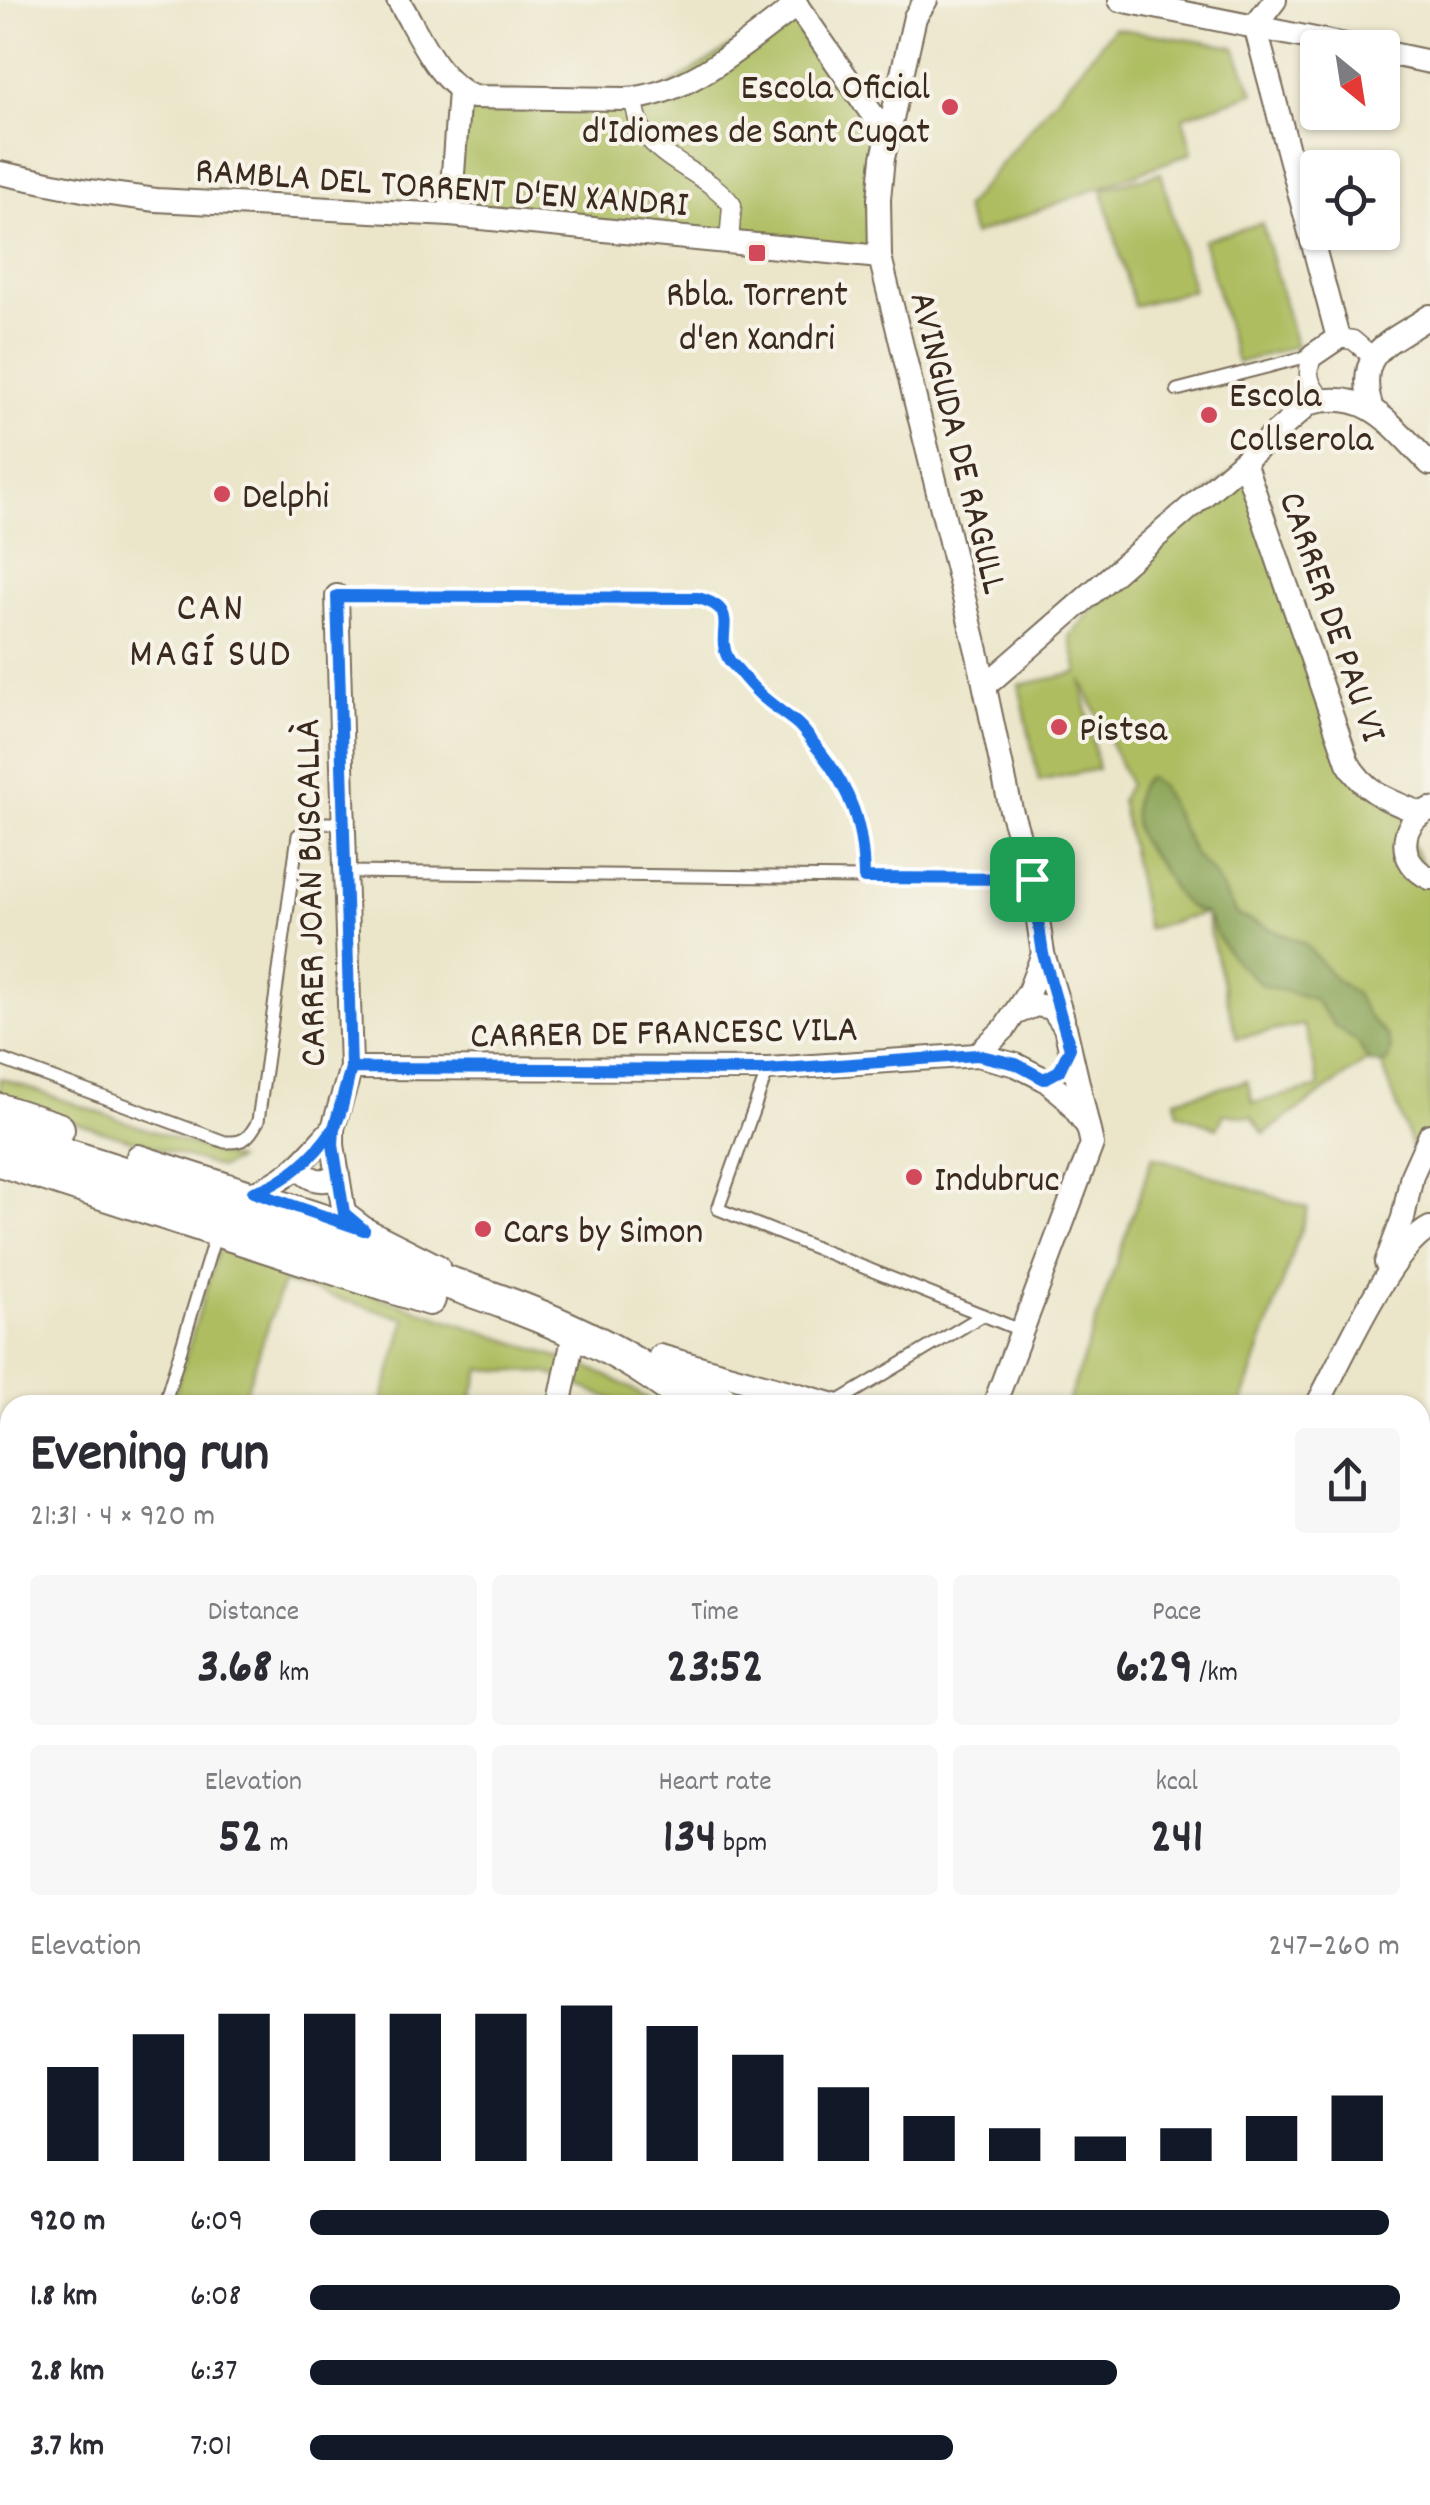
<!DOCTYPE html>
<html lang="en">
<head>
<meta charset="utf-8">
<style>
	:root { --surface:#fff; --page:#f7f7f7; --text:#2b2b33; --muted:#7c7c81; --accent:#111827 }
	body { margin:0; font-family:Dekko,sans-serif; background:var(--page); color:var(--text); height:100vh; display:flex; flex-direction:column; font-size:38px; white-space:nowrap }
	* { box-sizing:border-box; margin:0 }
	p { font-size:32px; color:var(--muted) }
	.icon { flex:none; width:55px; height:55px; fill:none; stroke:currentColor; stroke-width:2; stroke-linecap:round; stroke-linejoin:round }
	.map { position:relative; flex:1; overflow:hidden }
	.panel { position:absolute; left:0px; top:1395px; width:1430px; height:1110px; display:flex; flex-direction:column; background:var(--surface); border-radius:30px 30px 0 0; box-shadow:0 2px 8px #0004 }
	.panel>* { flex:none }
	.needle { width:65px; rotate:150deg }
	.controls { position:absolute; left:1300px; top:30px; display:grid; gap:20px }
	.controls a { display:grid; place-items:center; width:100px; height:100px; border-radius:10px; background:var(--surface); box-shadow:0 2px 8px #0004; font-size:50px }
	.pin { position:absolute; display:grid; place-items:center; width:85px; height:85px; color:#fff; margin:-42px; border-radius:20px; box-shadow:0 5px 15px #0006 }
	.round { display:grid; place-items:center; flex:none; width:105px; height:105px; border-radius:10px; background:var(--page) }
	.summary { display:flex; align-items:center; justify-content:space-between; height:170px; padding:0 30px }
	h1 { font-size:55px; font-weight:700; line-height:75px }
	.figures { display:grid; grid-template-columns:repeat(3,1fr); gap:15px; height:170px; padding:10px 30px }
	.figures div { display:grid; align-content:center; border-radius:10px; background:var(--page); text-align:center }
	.figures b { font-size:50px; font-weight:700 }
	.figures small { font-size:28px; font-weight:400 }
	.figures p { font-size:28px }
	.chart { height:280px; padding:20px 30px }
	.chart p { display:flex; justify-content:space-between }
	.chart svg { width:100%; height:180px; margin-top:10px; stroke:var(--accent); stroke-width:6 }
	ul { padding:0 30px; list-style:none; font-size:32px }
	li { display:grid; grid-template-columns:160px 120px 1fr; align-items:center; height:75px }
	li i { height:25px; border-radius:12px; background:var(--accent) }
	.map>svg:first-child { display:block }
</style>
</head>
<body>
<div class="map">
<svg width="1430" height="2505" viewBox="0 0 1430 2505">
	<rect width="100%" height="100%" fill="#f7f3e8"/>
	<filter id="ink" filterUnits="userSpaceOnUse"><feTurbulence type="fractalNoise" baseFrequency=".01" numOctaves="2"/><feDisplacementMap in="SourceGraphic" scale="20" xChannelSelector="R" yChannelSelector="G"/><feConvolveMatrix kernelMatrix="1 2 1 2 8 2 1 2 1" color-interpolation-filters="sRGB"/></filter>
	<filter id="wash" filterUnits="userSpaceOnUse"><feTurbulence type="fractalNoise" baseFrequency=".0048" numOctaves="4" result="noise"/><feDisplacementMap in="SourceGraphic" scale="40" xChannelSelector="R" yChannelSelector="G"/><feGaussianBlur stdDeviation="2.25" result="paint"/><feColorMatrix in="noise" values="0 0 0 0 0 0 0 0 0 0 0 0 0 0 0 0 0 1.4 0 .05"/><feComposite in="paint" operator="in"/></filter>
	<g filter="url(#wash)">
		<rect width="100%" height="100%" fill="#ebe6ca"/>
		<g fill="#adbd60" stroke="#74743f" stroke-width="2.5">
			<polygon points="797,5 888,137 880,257 450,215 459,91 651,97"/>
			<polygon points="1114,28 1234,47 1254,93 1183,117 1192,153 973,235 964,208"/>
			<polygon points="1161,173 1193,290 1134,306 1102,189"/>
			<polygon points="1262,223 1296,346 1237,363 1203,240"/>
			<polygon points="1244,462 1348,763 1420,813 1406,832 1430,879 1430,1135 1418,1164 1378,1053 1264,1134 1252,1117 1224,1114 1217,1128 1178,1113 1175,1099 1247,1081 1253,1103 1319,1087 1307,1033 1303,1025 1237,1038 1205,913 1147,929 1121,800 1129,784 1081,679 1098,769 1039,781 1019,685 1078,673 1070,636 1145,547"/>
			<polygon points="0,1078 236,1160 221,1168 41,1112 0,1096"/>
			<polygon points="1153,1156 1308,1208 1241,1405 1067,1405"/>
			<polygon points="220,1243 590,1368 631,1388 656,1405 626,1405 548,1373 481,1369 469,1405 381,1405 406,1319 283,1282 241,1405 171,1405"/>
			<polygon points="10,1652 10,1911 0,1979 0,1663"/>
			<polygon points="10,2047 10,2188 0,2186 0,2051"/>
		</g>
		<g fill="#8aa456" stroke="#62673a" stroke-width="2.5">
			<path d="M1147 777 1161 787 1196 857 1213 874 1237 915 1304 943 1335 979 1356 994 1367 1015 1387 1036 1391 1048 1388 1060 1383 1065 1369 1062 1358 1043 1335 1026 1314 999 1262 985 1238 964 1224 947 1205 913C1178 909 1171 882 1158 863 1152 855 1142 846 1139 837 1131 819 1131 790 1147 777Z"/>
			<polygon points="388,2495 675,2495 625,2505 399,2505"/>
			<polygon points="926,2495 1212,2495 1222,2505 957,2505"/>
		</g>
		<polygon fill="#eeda9e" stroke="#94825e" stroke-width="2.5" points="3,1528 10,1531 8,1637 0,1634 0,1529"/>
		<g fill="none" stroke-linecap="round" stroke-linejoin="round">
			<polyline stroke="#44afc3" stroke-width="6" points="0,2224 10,2224"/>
		</g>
	</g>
	<g filter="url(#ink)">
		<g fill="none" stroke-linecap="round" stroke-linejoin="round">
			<defs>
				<g id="service">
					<polyline points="1177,390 1313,355"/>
					<path d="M337 596 698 598C743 610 714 632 728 658 730 663 735 666 738 670 761 699 766 700 794 721 804 728 812 741 819 750 852 792 863 825 864 878L1032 879"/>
					<polyline points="345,872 864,878"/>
					<path d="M0 1059 225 1142C244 1143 249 1138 258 1121L298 835 316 823H343"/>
					<polyline points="768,1069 718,1209 983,1315"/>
					<polyline points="834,1404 983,1315 1022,1331"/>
					<polyline points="164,1405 216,1233"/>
				</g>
				<g id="pedestrian">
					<path d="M633 99C636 108 637 121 642 129 662 163 709 174 732 205L729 242"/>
					<polyline points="1338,338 1353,340 1373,357"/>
					<path d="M1313 355C1305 373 1309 387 1324 399"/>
				</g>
				<g id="minor">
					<path d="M398 0C418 32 437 82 473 97L626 99C692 94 745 43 797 5"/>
					<polyline points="793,0 888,137"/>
					<polyline points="926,0 915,17 883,158 879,199 880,257 978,655 1011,810 1032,879 1043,954 1029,991 1005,1028 977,1055"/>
					<polyline points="1120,0 1360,48"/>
					<polyline points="1255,26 1338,338 1313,355"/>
					<polyline points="1255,26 1275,0"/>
					<polyline points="1382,52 1430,62"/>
					<polyline points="0,173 88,191 156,200 450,215 880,257"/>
					<polyline points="450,215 459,91"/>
					<path d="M1371 406C1355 350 1389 344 1430 316"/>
					<path d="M1244 462 1348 763C1365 793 1390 801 1420 813"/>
					<polyline points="337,596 351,1068 333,1128 333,1145 344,1213 365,1229"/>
					<path d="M985 686 1310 403C1370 388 1392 427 1430 464"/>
					<path d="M1430 809C1397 823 1397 864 1430 878"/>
					<polyline points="1043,954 1063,1019"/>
					<polyline points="351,1068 768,1069 977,1055 1016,1065 1044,1079 1065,1096 1088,1127"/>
					<polyline points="138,1156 365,1229 438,1266"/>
					<path d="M298 1167C311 1182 320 1182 338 1178"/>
					<path d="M253 1192C288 1183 310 1153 333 1128"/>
					<polyline points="1386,1263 1403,1218 1412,1175 1430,1135"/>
					<polyline points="660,1356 835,1405"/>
					<polyline points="561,1397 571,1348"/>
					<polyline points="994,1405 1092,1144 1065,1027 1052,1008 1036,1005 1014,1014"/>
					<path d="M1317 1405C1340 1363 1391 1247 1430 1228"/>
				</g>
				<g id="tertiary">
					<polyline points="1420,1774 1430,1780"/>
					<polyline points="1420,1802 1430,1809"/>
				</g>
				<g id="secondary">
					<polyline points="0,1110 58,1129"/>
					<path d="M0 1134C131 1175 261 1217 391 1263 497 1300 606 1331 692 1405"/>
					<polyline points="0,1160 429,1299"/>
					<polyline points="678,1368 726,1405"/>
					<polyline points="1420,1611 1430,1609"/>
				</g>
			</defs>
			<use href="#service" stroke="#796c5a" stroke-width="15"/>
			<use href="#pedestrian" stroke="#796c5a" stroke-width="21"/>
			<use href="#minor" stroke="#796c5a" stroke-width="26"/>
			<use href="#tertiary" stroke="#796c5a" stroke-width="31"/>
			<use href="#secondary" stroke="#796c5a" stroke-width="36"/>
			<use href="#service" stroke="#fff" stroke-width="11"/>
			<use href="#pedestrian" stroke="#fff" stroke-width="18"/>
			<use href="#minor" stroke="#fff" stroke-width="22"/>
			<use href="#tertiary" stroke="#fff" stroke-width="28"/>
			<use href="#secondary" stroke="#fff" stroke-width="32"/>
		</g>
	</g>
	<g fill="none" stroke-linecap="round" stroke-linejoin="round" filter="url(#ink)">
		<defs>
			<path id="route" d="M1032 879 864 878C863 825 852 792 819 750 811 741 804 728 794 721 766 700 761 698 738 670 735 666 730 663 728 658 714 632 743 610 698 598L337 596 351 1068C346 1087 343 1113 333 1129 316 1155 283 1185 253 1192L364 1230 344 1213 333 1145 334 1128 351 1068 768 1070 977 1055 1016 1064 1044 1079 1059 1071 1070 1048 1043 954 1032 879"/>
		</defs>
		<use href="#route" stroke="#fff" stroke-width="20"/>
		<use href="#route" stroke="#1a73e8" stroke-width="12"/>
	</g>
	<g fill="#d1495b" stroke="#f7f3e8" stroke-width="4">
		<circle cx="950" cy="107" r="10"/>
		<rect x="747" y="243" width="20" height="20" rx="5"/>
		<circle cx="1209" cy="415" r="10"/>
		<circle cx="222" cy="494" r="10"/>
		<circle cx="1059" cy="727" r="10"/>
		<circle cx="914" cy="1177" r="10"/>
		<circle cx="483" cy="1229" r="10"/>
	</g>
	<g text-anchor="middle" stroke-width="8" stroke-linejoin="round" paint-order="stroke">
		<g font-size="38" fill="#3b2a1e" stroke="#f7f3e8" text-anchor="start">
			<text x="930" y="98" text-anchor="end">Escola Oficial<tspan x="930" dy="44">d'Idiomes de Sant Cugat</tspan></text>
			<text x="757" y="305" text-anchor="middle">Rbla. Torrent<tspan x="757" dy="44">d'en Xandri</tspan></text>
			<text x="1229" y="406">Escola<tspan x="1229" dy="44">Collserola</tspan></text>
			<text x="242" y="507">Delphi</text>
			<text x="1079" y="740">Pistsa</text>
			<text x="934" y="1190">Indubruc</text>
			<text x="503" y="1242">Cars by Simon</text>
		</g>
		<g font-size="38" fill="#3b2a1e" stroke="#f7f3e8">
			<text transform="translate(442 185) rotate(4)" y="13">RAMBLA DEL TORRENT D'EN XANDRI</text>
			<text transform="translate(961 442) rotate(76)" y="13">AVINGUDA DE RAGULL</text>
			<text transform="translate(1335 616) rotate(71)" y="13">CARRER DE PAU VI</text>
			<text transform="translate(308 893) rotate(-91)" y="13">CARRER JOAN BUSCALLÀ</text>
			<text transform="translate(664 1030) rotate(-1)" y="13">CARRER DE FRANCESC VILA</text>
		</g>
		<g font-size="40" letter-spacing="2.5" fill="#3b2a1e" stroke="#f7f3e8">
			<text x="211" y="619">CAN<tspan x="211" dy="46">MAGÍ SUD</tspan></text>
		</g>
	</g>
</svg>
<div class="controls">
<a><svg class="needle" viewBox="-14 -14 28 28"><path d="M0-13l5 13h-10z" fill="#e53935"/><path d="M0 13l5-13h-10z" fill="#7c7c81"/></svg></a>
<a><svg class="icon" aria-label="locate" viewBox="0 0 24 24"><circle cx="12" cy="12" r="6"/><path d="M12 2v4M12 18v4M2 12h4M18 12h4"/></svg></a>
</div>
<div class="pin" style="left:1032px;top:879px;background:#1e9e55"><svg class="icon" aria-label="arrive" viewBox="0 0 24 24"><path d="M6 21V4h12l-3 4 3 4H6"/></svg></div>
<section class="panel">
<div class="summary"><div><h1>Evening run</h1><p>21:31 · 4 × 920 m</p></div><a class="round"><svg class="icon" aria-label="share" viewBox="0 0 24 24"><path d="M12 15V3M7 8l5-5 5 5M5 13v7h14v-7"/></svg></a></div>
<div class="figures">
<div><p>Distance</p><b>3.68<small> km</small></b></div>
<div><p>Time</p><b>23:52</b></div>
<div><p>Pace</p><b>6:29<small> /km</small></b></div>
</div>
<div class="figures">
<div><p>Elevation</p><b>52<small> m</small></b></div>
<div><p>Heart rate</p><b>134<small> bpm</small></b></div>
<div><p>kcal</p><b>241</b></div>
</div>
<div class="chart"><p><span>Elevation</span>247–260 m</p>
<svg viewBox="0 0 160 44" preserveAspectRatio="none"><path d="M5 44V21M15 44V13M25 44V8M35 44V8M45 44V8M55 44V8M65 44V6M75 44V11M85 44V18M95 44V26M105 44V33M115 44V36M125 44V38M135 44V36M145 44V33M155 44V28"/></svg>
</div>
<ul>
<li><b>920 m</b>6:09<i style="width:99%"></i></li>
<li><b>1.8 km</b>6:08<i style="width:100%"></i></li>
<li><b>2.8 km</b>6:37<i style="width:74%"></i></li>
<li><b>3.7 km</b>7:01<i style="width:59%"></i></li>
</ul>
</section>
</div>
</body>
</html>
